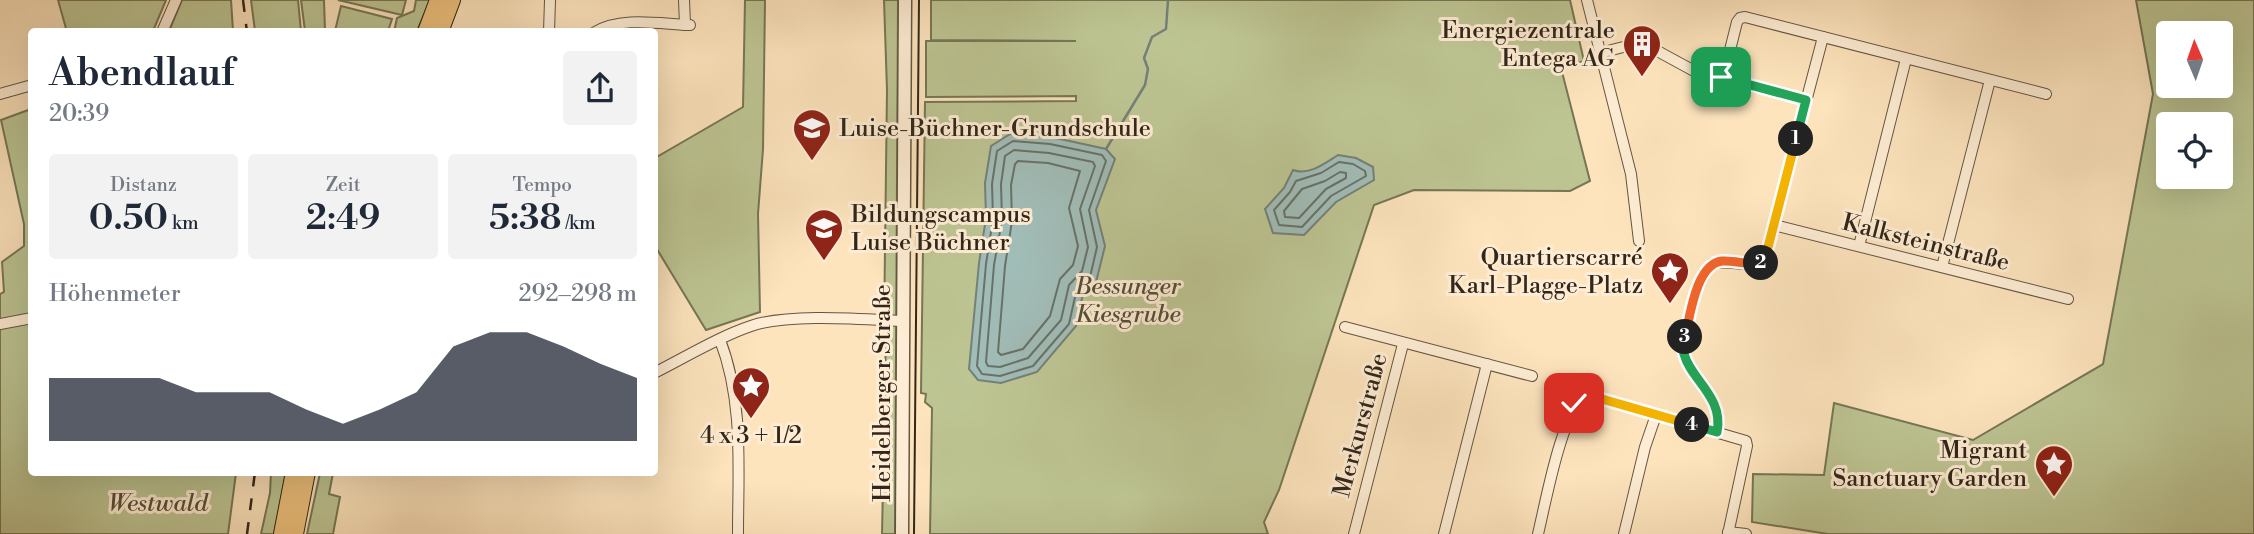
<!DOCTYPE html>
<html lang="de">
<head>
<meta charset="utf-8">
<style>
	:root { --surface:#fff; --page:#f2f2f3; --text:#1f2937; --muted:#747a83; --accent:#111827 }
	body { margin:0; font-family:"Libre Bodoni",serif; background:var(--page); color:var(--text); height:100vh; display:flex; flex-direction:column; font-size:26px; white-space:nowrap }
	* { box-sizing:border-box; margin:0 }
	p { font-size:23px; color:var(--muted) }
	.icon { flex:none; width:38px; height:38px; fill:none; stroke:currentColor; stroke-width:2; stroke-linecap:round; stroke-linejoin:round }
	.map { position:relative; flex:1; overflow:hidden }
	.panel { position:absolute; left:28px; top:28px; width:630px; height:448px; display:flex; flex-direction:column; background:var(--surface); border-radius:7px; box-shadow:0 7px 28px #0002 }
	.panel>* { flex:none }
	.needle { width:46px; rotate:358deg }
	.tools { position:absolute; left:2156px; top:21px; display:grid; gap:14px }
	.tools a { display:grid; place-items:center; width:77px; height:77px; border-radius:7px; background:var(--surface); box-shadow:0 7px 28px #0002; font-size:35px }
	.pin { position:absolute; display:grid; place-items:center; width:60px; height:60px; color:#fff; margin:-30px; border-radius:14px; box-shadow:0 4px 10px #0006 }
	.km { position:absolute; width:35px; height:35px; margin:-18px; border-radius:50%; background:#222; color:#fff; font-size:19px; line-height:35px; text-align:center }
	.round { display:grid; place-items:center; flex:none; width:74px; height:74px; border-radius:7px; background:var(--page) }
	.headline { display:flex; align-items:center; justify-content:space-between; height:119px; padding:0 21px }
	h1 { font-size:38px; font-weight:600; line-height:52px }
	.metrics { display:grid; grid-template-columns:repeat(3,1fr); gap:10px; height:119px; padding:7px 21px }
	.metrics div { display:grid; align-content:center; border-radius:7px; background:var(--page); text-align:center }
	.metrics b { font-size:35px; font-weight:600 }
	.metrics small { font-size:19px; font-weight:400 }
	.metrics p { font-size:19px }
	.chart { height:196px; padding:14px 21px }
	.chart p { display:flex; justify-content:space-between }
	.chart svg { width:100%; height:126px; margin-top:7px; fill:var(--accent); opacity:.7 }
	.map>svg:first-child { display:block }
</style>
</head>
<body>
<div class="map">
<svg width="2254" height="534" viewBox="0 0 2254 534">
	<rect width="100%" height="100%" fill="#fde4bd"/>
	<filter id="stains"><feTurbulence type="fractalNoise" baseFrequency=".00286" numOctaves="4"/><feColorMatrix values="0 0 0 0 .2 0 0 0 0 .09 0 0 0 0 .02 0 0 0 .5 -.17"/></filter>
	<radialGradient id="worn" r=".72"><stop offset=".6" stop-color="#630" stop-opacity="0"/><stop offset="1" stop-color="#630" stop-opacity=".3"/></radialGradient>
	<g fill="#bdc593" stroke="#767656" stroke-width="2" fill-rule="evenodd">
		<polygon points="58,0 166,0 153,31 67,32"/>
		<polygon points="182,0 231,0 233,31 169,31"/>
		<polygon points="251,0 298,0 301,31 255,31"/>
		<polygon points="301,0 324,0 325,31 305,31"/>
		<polygon points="338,0 406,0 402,15"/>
		<polygon points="416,0 430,0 417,31 394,32 397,18 414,11"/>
		<polygon points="745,0 765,0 763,149 758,214 760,312 706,330 655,246 655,158 743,107"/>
		<polygon points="884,0 898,0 895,534 882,534 886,331 884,329 887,90"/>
		<polygon points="931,0 1570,0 1584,61 1561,68 1590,181 1570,191 1414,190 1374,205 1279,490 1264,522 1268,534 930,534 932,408 925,402 926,394 921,393 925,102 1076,101 1076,96 926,97 926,41 1076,41 931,40"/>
		<path d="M2136 0H2254V534H1828L1752 522 1753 474 1824 475 1834 403 1973 440 2103 364 2153 94ZM2168 33H2221V86H2168ZM2168 124H2221V177H2168Z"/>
		<polygon points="341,6 392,19 388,31 335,31"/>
		<polygon points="31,109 32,472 236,473 228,534 0,534 0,294 4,292 2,262 24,246 24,224 1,120"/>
		<polygon points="271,473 286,473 274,534 261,534 270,493"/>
		<polygon points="320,473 333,473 329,494 340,497 333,534 307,534"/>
	</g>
	<g fill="#a1bdb8" stroke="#748179" stroke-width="2">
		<polygon points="1010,134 1051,137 1106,149 1115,159 1096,210 1105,246 1096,282 1084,289 1076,326 1037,372 1001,383 978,380 969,369 979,263 986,218 985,183 991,146"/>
		<path d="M1338 155 1356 158 1373 167 1374 180 1336 202 1304 235 1273 233 1265 209 1284 188 1293 170C1309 176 1325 163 1338 155Z"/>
	</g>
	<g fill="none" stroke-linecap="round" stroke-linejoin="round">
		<g stroke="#687269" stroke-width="2">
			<polygon points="1013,141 1050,144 1102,155 1106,161 1089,210 1097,247 1090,277 1077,288 1069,324 1033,366 1000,376 982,374 977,366 986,264 993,219 992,184 997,151"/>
			<polygon points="1014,150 1049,153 1093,162 1095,166 1080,209 1088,247 1082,271 1069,285 1061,320 1028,358 1000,367 988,366 986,362 994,265 1002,220 1001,184 1005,156"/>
			<polygon points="1018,161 1048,163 1080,171 1069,208 1078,246 1073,265 1060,279 1050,316 1023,349 1001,355 998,352 1005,266 1012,221 1011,185 1015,164"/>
			<polygon points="1339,162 1353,164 1365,171 1366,176 1331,196 1302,227 1279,225 1274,210 1290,192 1296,181 1321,173"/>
			<polygon points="1340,172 1346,173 1346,178 1326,189 1299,218 1285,217 1284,211 1302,189 1325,181"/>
		</g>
		<polyline stroke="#748179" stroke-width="2.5" points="1106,149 1145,85 1148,69 1144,58 1152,37 1166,29 1168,0"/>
		<defs>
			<g id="minor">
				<polyline points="684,0 685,25"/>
				<polyline points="1587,0 1631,174 1639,241"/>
				<polyline points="162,32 176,0"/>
				<polyline points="549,32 550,0"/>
				<path d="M595 32C621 16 660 24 690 25"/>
				<polyline points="1600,53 1631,45 1650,47 1696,72 1806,100"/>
				<polyline points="1723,78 1737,22 1740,18 1745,17 2046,94"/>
				<polyline points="0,94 32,85"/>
				<polyline points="1774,225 2068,299"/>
				<polyline points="1859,246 1906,59"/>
				<polyline points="1942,267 1990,80"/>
				<polyline points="0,324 32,318"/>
				<polyline points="1345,327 1532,376"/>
				<path d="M720 340C744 402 738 469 738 534"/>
				<path d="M654 373C686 357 718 337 751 326 788 313 862 319 902 321"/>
				<path d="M1717 431C1725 396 1687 377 1683 348 1688 319 1693 286 1712 264 1729 258 1748 270 1764 261L1823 37"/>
				<polyline points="1728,532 1746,534"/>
				<polyline points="1354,534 1403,344"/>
				<polyline points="1444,534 1487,364"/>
				<path d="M1538 534C1548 492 1560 420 1587 388L1602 399 1746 441 1747 446 1728 534"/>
				<polyline points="1624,534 1645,447 1656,415"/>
			</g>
			<polyline id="tertiary" points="902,534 905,0"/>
			<g id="primary">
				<polyline points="426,32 438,0"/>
				<polyline points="440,32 452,0"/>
				<polyline points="282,534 294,472"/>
				<polyline points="295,534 307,472"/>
			</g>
		</defs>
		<use href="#minor" stroke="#635643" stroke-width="12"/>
		<use href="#tertiary" stroke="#635643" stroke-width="15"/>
		<use href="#primary" stroke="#30261a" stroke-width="18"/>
		<use href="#minor" stroke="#feedd4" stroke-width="10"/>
		<use href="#tertiary" stroke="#feedd4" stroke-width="12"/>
		<use href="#primary" stroke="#eec27e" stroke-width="16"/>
		<polyline stroke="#30261a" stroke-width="2" points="914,534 919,0"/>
		<g stroke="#30261a" stroke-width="2.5" stroke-dasharray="12 12" stroke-linecap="butt">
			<polyline points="243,0 247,32"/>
			<polyline points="247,534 255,472"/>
		</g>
	</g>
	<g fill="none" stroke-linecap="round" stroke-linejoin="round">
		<defs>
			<polyline id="split-1" points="1721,77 1806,100 1796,139"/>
			<polyline id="split-2" points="1761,263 1766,255 1796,139"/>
			<path id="split-3" d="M1685 337C1690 316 1696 264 1722 261 1736 260 1748 266 1761 263"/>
			<path id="split-4" d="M1685 337C1684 343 1682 348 1684 354 1691 380 1724 397 1717 432L1692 425"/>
			<polyline id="split-5" points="1574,403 1587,388 1602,399 1692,425"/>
		</defs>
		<use href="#split-1" stroke="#fff" stroke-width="14"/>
		<use href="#split-2" stroke="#fff" stroke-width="14"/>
		<use href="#split-3" stroke="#fff" stroke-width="14"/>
		<use href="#split-4" stroke="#fff" stroke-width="14"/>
		<use href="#split-5" stroke="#fff" stroke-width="14"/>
		<use href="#split-1" stroke="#22a559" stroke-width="9"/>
		<use href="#split-2" stroke="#f5b400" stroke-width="9"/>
		<use href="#split-3" stroke="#f0652b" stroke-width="9"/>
		<use href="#split-4" stroke="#22a559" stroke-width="9"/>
		<use href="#split-5" stroke="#f5b400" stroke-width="9"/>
	</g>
	<defs>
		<symbol id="building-pin" viewBox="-11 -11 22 30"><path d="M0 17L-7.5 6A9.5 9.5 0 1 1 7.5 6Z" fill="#8f2418" stroke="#feedd4"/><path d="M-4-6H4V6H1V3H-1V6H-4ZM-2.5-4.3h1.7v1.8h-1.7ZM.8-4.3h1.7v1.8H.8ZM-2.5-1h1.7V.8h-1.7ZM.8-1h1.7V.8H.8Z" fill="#fff"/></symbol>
		<symbol id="school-pin" viewBox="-11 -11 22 30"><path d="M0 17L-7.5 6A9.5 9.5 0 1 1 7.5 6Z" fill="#8f2418" stroke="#feedd4"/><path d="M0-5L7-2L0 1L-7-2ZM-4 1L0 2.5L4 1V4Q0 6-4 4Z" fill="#fff"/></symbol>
		<symbol id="sight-pin" viewBox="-11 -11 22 30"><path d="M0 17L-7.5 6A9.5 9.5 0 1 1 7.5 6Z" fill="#8f2418" stroke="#feedd4"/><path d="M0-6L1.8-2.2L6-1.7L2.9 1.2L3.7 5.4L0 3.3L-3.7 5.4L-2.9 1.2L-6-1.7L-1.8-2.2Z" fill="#fff"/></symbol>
	</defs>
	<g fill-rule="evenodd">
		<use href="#building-pin" x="1620" y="22" width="44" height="60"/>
		<use href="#school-pin" x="790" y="106" width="44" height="60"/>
		<use href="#school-pin" x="802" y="206" width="44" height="60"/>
		<use href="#sight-pin" x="1648" y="249" width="44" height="60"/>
		<use href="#sight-pin" x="729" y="364" width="44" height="60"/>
		<use href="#sight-pin" x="2032" y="442" width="44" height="60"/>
	</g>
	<g text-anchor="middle" stroke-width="6" stroke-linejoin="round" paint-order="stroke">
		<g font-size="24" fill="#30261a" stroke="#feedd4" text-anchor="end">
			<text x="1615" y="38">Energiezentrale<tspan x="1615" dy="28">Entega AG</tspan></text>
			<text x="839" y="136" text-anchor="start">Luise-Büchner-Grundschule</text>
			<text x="851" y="222" text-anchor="start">Bildungscampus<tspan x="851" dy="28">Luise Büchner</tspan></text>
			<text x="1643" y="265">Quartierscarré<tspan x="1643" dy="28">Karl-Plagge-Platz</tspan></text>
			<text x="751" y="443" text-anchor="middle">4 x 3 + 1/2</text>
			<text x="2027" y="458">Migrant<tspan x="2027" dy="28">Sanctuary Garden</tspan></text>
		</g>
		<g font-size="24" fill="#30261a" stroke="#feedd4">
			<text transform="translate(1926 242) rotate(14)" y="8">Kalksteinstraße</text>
			<text transform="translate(882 393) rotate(-90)" y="8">Heidelberger Straße</text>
			<text transform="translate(1360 425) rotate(-75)" y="8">Merkurstraße</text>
		</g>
		<g font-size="24" font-style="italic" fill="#534e38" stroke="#feedd4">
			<text x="1128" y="294">Bessunger<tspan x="1128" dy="28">Kiesgrube</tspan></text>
			<text x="158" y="511">Westwald</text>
		</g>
	</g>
	<rect width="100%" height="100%" filter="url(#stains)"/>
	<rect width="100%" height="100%" fill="url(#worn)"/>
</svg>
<div class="tools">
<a><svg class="needle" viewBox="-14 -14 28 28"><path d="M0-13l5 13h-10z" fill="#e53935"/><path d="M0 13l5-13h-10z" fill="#747a83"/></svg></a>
<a><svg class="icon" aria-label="locate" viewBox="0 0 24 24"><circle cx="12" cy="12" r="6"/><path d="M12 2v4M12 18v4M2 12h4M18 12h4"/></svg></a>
</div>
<div class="pin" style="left:1721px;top:77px;background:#1e9e55"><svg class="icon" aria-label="arrive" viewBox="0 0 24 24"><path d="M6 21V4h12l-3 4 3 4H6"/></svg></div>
<div class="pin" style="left:1574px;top:403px;background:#d93025"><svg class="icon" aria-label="check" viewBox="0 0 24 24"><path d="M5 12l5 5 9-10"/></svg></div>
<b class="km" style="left:1796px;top:139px">1</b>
<b class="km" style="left:1761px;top:263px">2</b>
<b class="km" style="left:1685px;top:337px">3</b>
<b class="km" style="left:1692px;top:425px">4</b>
<section class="panel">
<div class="headline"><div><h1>Abendlauf</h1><p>20:39</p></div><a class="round"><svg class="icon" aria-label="share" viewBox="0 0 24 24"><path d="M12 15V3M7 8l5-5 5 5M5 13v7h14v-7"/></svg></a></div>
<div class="metrics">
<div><p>Distanz</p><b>0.50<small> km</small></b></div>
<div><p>Zeit</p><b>2:49</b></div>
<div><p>Tempo</p><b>5:38<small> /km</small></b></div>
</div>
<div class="chart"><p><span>Höhenmeter</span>292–298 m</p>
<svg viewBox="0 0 160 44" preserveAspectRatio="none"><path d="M0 44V22L10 22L20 22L30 22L40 27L50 27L60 27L70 33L80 38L90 33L100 27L110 11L120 6L130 6L140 11L150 17L160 22V44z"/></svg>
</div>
</section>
</div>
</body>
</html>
